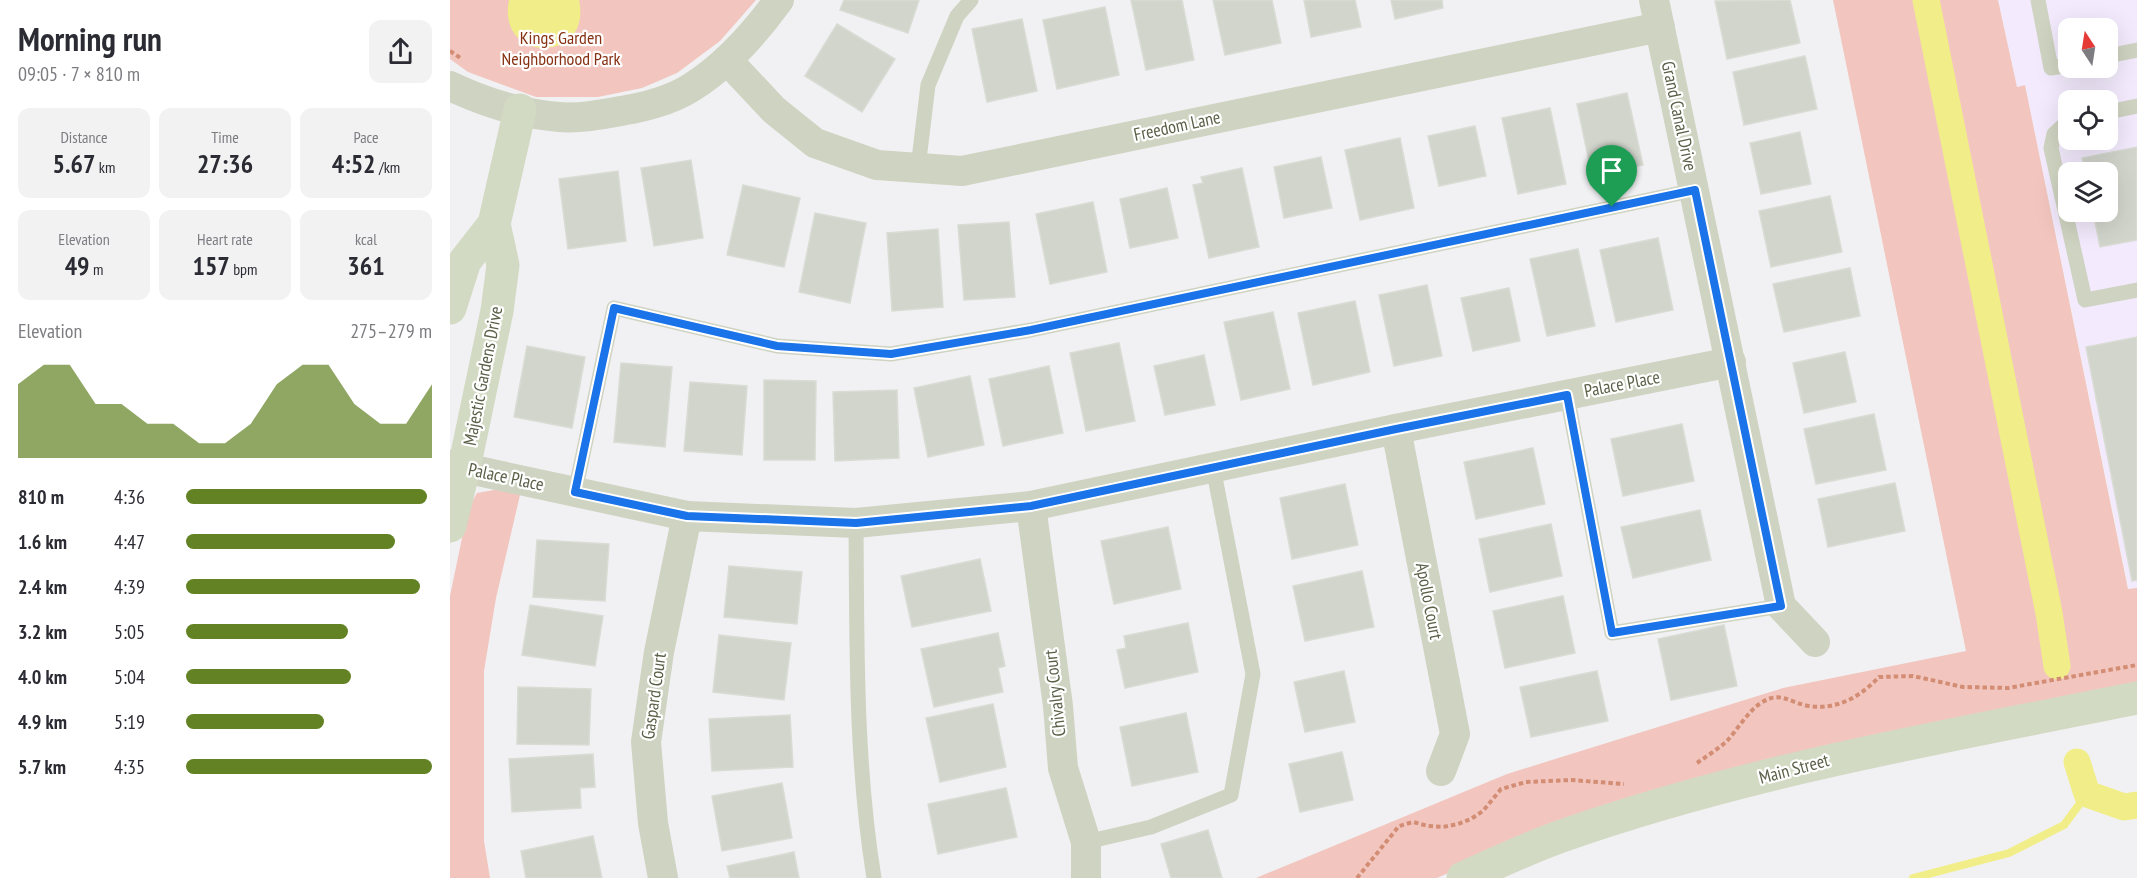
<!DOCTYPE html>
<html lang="en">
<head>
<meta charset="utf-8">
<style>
	:root { --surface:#fff; --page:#f2f2f3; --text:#2b2b33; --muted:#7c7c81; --accent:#628223 }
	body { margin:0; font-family:"PT Sans Narrow",sans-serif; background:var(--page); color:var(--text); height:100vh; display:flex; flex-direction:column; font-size:22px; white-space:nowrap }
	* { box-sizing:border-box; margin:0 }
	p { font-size:20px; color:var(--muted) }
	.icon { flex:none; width:33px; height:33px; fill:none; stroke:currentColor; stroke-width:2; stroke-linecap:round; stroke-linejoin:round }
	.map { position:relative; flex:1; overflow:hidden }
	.sheet { display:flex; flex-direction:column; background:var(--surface); width:450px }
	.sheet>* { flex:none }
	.needle { width:39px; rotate:348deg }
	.tools { position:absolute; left:1608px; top:18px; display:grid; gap:12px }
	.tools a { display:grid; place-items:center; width:60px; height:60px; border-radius:12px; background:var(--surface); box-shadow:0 6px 24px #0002; font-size:30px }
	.pin { position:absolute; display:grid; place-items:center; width:51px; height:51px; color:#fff; margin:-62px -26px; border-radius:50% 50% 50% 0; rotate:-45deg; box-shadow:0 0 6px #0007 }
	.pin .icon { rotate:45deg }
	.round { display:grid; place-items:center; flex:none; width:63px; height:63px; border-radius:12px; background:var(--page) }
	.head { display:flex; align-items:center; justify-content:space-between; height:102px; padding:0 18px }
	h1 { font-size:33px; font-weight:800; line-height:45px }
	.figures { display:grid; grid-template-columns:repeat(3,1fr); gap:9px; height:102px; padding:6px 18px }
	.figures div { display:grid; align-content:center; border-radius:12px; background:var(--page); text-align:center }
	.figures b { font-size:26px; font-weight:800 }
	.figures small { font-size:16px; font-weight:400 }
	.figures p { font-size:16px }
	.chart { height:168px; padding:12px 18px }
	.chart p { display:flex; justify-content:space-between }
	.chart svg { width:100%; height:108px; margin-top:6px; fill:var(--accent); opacity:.7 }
	ul { padding:0 18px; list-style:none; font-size:20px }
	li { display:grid; grid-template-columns:96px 72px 1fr; align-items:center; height:45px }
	li i { height:15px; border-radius:8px; background:var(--accent) }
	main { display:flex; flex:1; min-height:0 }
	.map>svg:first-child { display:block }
</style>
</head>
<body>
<main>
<section class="sheet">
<div class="head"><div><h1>Morning run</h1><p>09:05 · 7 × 810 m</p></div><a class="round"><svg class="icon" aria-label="share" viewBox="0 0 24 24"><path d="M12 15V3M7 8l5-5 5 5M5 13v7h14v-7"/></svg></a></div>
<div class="figures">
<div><p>Distance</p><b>5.67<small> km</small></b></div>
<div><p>Time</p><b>27:36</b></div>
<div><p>Pace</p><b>4:52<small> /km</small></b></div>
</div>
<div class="figures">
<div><p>Elevation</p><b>49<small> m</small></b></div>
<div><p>Heart rate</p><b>157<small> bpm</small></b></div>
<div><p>kcal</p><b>361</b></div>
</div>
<div class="chart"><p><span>Elevation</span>275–279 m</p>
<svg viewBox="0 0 160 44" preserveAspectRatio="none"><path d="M0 44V14L10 6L20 6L30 22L40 22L50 30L60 30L70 38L80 38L90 30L100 14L110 6L120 6L130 22L140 30L150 30L160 14V44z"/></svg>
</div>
<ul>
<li><b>810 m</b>4:36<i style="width:98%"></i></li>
<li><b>1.6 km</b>4:47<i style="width:85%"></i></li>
<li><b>2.4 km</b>4:39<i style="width:95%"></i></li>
<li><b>3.2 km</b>5:05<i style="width:66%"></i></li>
<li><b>4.0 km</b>5:04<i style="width:67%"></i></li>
<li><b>4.9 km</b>5:19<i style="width:56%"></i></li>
<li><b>5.7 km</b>4:35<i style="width:100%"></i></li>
</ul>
</section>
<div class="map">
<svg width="1687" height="878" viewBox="0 0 1687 878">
	<rect width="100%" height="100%" fill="#f1f1f3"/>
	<path fill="#f3ebfd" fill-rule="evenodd" d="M1548 0H1687V588L1679 590 1575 85 1567 87ZM1618 28H1658V68H1618ZM1618 100H1658V140H1618ZM1618 172H1658V212H1618Z"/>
	<g fill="#f2c6be">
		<polygon points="0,0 306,0 270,41 227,73 192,88 148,97 86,97 18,72 0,59"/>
		<polygon points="1383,0 1548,0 1567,87 1575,85 1678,589 1687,588 1687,688 1081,837 987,878 806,878 1057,774 1333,688 1516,651"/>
		<polygon points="44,490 55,490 70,495 46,598 34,671 34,841 40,878 0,878 0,596 18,509 27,493"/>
	</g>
	<path fill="#f1ee89" d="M59 0H129C143 64 46 64 59 0Z"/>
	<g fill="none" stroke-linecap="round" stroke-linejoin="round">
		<polyline stroke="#f1ee89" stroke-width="8" points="1463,878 1559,853 1614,825 1637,794"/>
		<g stroke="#f1ee89" stroke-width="27">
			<polyline points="1476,0 1599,613 1607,666"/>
			<polyline points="1627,762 1637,794 1674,807 1687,805"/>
		</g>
	</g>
	<g fill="#d2d5cc" stroke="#d9dcd4" stroke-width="1.5">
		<polygon points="394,0 469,0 458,33 390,10"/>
		<polygon points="681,0 732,0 744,60 696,70"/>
		<polygon points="763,0 822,0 831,43 775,55"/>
		<polygon points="854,0 905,0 911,27 861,37"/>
		<polygon points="941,0 992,0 993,8 945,19"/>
		<polygon points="1340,0 1350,43 1277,59 1265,1"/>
		<polygon points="655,7 669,75 607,89 593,20"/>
		<polygon points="572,19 587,91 537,102 522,29"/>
		<polygon points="387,24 445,59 412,112 355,76"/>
		<polygon points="1355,56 1367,109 1294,125 1283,72"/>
		<polygon points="1177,93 1193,165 1142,176 1127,104"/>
		<polygon points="1100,108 1116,184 1068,194 1052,118"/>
		<polygon points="1025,126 1036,176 989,186 978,136"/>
		<polygon points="1350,132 1361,184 1311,194 1300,143"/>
		<polygon points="950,138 964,208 910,220 895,150"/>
		<polygon points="1687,147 1687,240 1650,247 1643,212 1658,212 1658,172 1635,172 1632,158"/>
		<polygon points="871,157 882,208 834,218 824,167"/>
		<polygon points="241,160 253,238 204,246 191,168"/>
		<polygon points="792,168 809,247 759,258 743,185 753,183 751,177"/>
		<polygon points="168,171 176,241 118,249 109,179"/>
		<polygon points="293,185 350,198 334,267 277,255"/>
		<polygon points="717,188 728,238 680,248 670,199"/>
		<polygon points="1380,196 1392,252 1321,267 1309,211"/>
		<polygon points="643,202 657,272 600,284 586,214"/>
		<polygon points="365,213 416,223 400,303 349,292"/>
		<polygon points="559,222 565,297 514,300 508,225"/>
		<polygon points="488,229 493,307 442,311 437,233"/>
		<polygon points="1208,238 1223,310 1166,322 1150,250"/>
		<polygon points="1128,249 1145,326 1097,336 1080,259"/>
		<polygon points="1400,268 1410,316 1334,332 1323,284"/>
		<polygon points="977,285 992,356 944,366 929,295"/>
		<polygon points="1059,288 1070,341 1023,351 1011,298"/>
		<polygon points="905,301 920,372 863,385 848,313"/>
		<polygon points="823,312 840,389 791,400 774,322"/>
		<polygon points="1687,337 1687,580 1682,581 1636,347"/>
		<polygon points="669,343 685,421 636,431 620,353"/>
		<polygon points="77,346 135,357 122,428 64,417"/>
		<polygon points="1395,352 1406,402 1354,413 1343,363"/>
		<polygon points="754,355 765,405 715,415 704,366"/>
		<polygon points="171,363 222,367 215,447 164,442"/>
		<polygon points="599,366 613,433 553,446 539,379"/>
		<polygon points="520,376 534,445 478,457 464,388"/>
		<polygon points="314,380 366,381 365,460 314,460"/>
		<polygon points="240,382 297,386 292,455 234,451"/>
		<polygon points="447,390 449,458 385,461 383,392"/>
		<polygon points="1424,414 1436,470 1366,484 1354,429"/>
		<polygon points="1232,424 1244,481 1173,496 1161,439"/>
		<polygon points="1083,448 1095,504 1026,519 1014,462"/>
		<polygon points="1445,483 1455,531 1378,547 1368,499"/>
		<polygon points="895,484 908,545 842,559 830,498"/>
		<polygon points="1250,510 1261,560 1183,578 1171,527"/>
		<polygon points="1101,524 1112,576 1040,592 1029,539"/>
		<polygon points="718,527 731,589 664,604 651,541"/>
		<polygon points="87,540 159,544 155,601 83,597"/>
		<polygon points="530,559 541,611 462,627 451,576"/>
		<polygon points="279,566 352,572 347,624 274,617"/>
		<polygon points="912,571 924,627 855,641 843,586"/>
		<polygon points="1113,596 1125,653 1055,668 1043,611"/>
		<polygon points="80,605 153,616 145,666 72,655"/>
		<polygon points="738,623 748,672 675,688 667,650 676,648 674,636"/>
		<polygon points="1274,625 1287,686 1221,700 1208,639"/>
		<polygon points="548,633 555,666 548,668 553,692 484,707 471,649"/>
		<polygon points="269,635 341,643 334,700 263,692"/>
		<polygon points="894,671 905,722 855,732 844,682"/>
		<polygon points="1147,671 1158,721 1081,737 1070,687"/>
		<polygon points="68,687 141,689 139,745 67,744"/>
		<polygon points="543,704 556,767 490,782 476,718"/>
		<polygon points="736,713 748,772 682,786 670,727"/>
		<polygon points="340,715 343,767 262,771 259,719"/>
		<polygon points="892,752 903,800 850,812 839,764"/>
		<polygon points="143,754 145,787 130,788 131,808 62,812 59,759"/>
		<polygon points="332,783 342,838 272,851 262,796"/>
		<polygon points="556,788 567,837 488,854 478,804"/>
		<polygon points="758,830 772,878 721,878 711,844"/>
		<polygon points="143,836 152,878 76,878 71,851"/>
		<polygon points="344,852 349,878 280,878 277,866"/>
	</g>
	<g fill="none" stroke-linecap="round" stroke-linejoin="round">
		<g stroke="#d28d74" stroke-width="4" stroke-dasharray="4.5 3" stroke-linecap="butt">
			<polyline points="0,51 12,59"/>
			<path d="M1247 763C1257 756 1268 749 1277 741 1287 730 1299 710 1311 703 1330 690 1340 703 1359 706 1387 710 1410 697 1429 677L1463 676 1513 687 1558 688 1687 665"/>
			<polyline points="907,878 949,826 963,822 978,826 993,827 1008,824 1021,819 1033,811 1051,789 1076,782 1121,780 1174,784"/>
		</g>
		<g stroke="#cfd3c1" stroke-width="15">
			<polyline points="1588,0 1601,68 1618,65"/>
			<polyline points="1658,56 1687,50"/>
			<polyline points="1658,112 1687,106"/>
			<polyline points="1618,121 1604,134 1601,148 1635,300 1687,290"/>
			<polyline points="468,168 478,85 507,16 521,0"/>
			<polyline points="1117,395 1162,633 1331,606"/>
			<polyline points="125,492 164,308 327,346 441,354 581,330 1245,190"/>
			<path d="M406 523C407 641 405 761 424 878"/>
			<polyline points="636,842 701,827 781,795 803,674 763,467"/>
		</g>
		<g stroke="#cfd3c1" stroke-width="30">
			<polyline points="1204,0 1331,606 1365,642"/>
			<polyline points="277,60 324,110 365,143 427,165 512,171 1210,27"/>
			<path d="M0 86C34 102 71 114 109 117 133 119 159 113 182 109 202 105 225 98 242 87 277 65 305 33 329 0"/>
			<polyline points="946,429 1005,734 991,771"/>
			<polyline points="0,465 237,516 406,523 581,506 946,429 1281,362"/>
			<polyline points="581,506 608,706 613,768 636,842 636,878"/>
			<polyline points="213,878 203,823 196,742 209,652 237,516"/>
		</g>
		<g stroke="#d3dac3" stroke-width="33">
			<polyline points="0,308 15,261 44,224 70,110"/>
			<polyline points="0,526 14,468 47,311 53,265 44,224"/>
			<path d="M1013 878C1044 864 1076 849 1109 837 1296 771 1493 737 1687 698"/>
		</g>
	</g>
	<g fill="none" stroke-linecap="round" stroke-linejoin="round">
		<defs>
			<polygon id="route" points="1245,190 1331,606 1162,633 1117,395 946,429 581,506 406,523 237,516 125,492 164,308 327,346 441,354 581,330"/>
		</defs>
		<use href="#route" stroke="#fff" stroke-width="12"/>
		<use href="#route" stroke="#1a73e8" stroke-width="8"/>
	</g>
	<g text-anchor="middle" stroke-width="4.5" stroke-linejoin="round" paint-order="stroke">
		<g font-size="18" fill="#863113" stroke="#fff">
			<text x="111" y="44">Kings Garden<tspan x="111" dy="21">Neighborhood Park</tspan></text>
		</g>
		<g font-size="18" fill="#5a5f47" stroke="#fff">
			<text transform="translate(1229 116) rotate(78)" y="6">Grand Canal Drive</text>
			<text transform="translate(727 126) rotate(-12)" y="6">Freedom Lane</text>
			<text transform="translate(33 376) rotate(-79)" y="6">Majestic Gardens Drive</text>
			<text transform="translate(1172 384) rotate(-11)" y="6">Palace Place</text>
			<text transform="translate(56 477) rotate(12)" y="6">Palace Place</text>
			<text transform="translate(979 601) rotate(79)" y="6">Apollo Court</text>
			<text transform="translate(605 693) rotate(-96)" y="6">Chivalry Court</text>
			<text transform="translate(204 696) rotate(-82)" y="6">Gaspard Court</text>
			<text transform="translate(1344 769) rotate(-15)" y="6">Main Street</text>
		</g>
	</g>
</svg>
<div class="tools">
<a><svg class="needle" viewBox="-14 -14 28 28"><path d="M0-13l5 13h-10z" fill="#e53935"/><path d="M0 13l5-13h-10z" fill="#7c7c81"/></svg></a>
<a><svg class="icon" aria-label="locate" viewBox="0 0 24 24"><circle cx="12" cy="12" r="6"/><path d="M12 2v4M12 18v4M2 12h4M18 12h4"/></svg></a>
<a><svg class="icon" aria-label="layers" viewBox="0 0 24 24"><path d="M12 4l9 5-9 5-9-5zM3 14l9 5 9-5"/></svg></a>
</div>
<div class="pin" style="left:1162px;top:207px;background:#1e9e55"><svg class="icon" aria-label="arrive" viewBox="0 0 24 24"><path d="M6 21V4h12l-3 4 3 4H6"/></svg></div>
</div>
</main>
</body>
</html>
